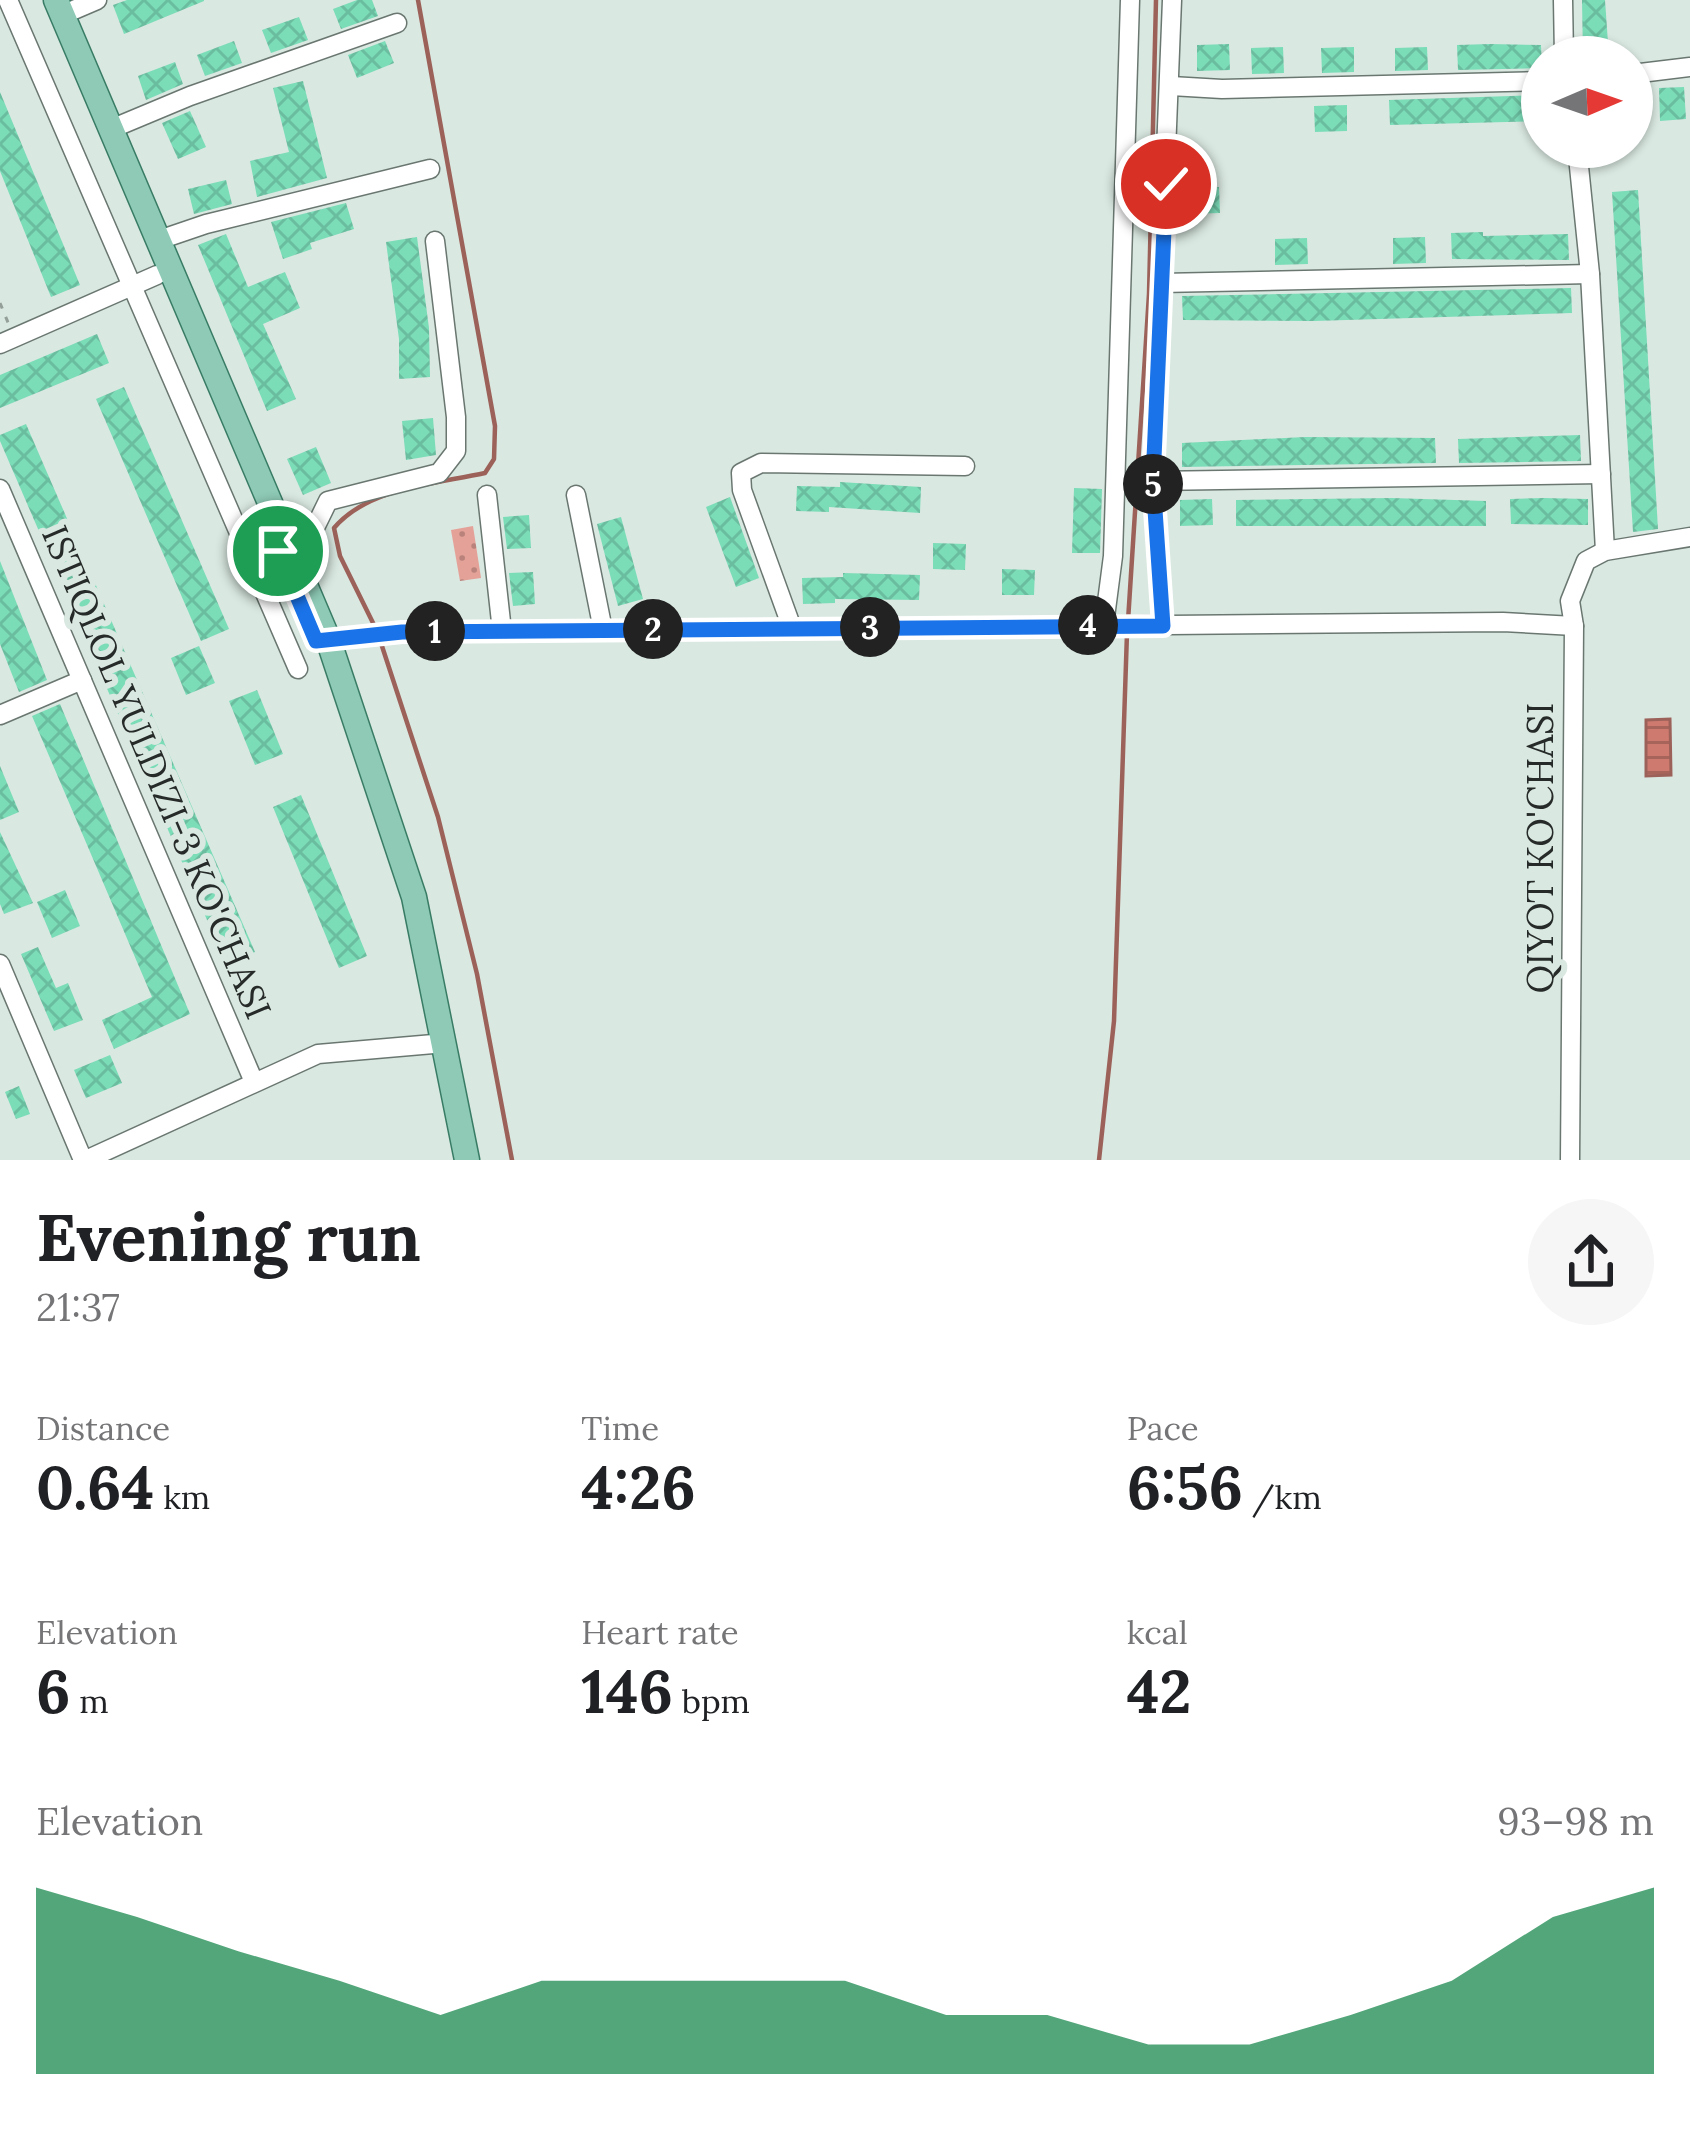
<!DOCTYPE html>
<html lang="en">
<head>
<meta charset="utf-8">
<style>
	:root { --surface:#fff; --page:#f6f6f6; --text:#202124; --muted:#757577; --accent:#0b8043 }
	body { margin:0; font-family:Lora,serif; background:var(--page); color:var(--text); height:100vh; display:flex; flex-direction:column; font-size:45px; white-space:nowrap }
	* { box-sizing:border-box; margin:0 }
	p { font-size:39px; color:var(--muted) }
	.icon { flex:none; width:66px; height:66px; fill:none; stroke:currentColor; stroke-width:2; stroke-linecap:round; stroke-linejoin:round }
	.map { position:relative; height:1160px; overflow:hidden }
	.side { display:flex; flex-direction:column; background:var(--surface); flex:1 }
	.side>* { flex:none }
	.needle { width:78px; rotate:88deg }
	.controls { position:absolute; left:1521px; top:36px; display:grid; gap:24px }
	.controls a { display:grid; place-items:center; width:132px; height:132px; border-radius:50%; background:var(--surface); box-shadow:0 3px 9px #0004; font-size:60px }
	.pin { position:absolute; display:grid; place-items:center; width:102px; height:102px; color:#fff; margin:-51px; border:6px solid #fff; border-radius:50%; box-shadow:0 3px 12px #0007 }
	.km { position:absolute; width:60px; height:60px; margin:-30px; border-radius:50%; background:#222; color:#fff; font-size:33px; line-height:60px; text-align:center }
	.round { display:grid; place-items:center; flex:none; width:126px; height:126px; border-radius:63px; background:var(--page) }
	.headline { display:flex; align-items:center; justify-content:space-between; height:204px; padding:0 36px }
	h1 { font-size:66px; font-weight:700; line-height:90px }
	.metrics { display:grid; grid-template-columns:repeat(3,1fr); gap:18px; height:204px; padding:12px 36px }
	.metrics div { display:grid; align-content:center }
	.metrics b { font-size:60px; font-weight:700 }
	.metrics small { font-size:33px; font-weight:400 }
	.metrics p { font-size:33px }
	.chart { height:336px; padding:24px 36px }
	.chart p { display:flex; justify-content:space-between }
	.chart svg { width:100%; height:216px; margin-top:12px; fill:var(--accent); opacity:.7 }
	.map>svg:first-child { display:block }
</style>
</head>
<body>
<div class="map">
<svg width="1690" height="1160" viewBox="0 0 1690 1160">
	<defs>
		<pattern id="park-dots" width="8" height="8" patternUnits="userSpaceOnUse" patternTransform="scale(3)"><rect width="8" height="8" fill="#e4a198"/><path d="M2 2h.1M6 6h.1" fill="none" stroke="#b9837c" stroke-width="1.8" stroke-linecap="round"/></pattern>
		<pattern id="water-rules" width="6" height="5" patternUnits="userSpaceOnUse" patternTransform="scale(3)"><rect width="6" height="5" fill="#ce7a6f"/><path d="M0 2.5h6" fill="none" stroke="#a7645b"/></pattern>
		<pattern id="building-cross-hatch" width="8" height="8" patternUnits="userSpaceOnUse" patternTransform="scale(3)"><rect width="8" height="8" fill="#7bdcb8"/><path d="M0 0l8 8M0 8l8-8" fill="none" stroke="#6abd9e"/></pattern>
	</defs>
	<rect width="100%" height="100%" fill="#d9e8e1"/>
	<polygon fill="url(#park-dots)" points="473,526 481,578 460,581 451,530"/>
	<polygon fill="url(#water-rules)" stroke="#9c625a" stroke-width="3" points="1670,719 1671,775 1646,776 1646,720"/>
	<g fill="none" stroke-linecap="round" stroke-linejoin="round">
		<g stroke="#9c625a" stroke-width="4.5">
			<polyline points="1128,621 1149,294 1156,0"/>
			<path d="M375 627 340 556 334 528C369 487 435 484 485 473L494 459 495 426 418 0"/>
			<polyline points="379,637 438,817 477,974 512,1160"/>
			<polyline points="1099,1160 1114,1021 1127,633"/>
		</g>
	</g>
	<g fill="url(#building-cross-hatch)">
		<polygon points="127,0 204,0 204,1 124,34 113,5"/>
		<polygon points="357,0 372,0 378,16 341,29 333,9"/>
		<polygon points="1582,0 1605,0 1609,57 1583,57"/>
		<polygon points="299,17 308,40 271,53 262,30"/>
		<polygon points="234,41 242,63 205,76 197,55"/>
		<polygon points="385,41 394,63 357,78 348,55"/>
		<polygon points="1229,44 1230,70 1197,71 1197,45"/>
		<polygon points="1489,44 1541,45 1542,68 1458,70 1457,45"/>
		<polygon points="1283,47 1284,73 1252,74 1251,48"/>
		<polygon points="1354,47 1354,72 1322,73 1321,48"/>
		<polygon points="1427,47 1428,70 1395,71 1395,48"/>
		<polygon points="175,62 183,84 146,100 138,76"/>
		<polygon points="303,81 327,178 257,197 250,161 289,152 273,88"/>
		<polygon points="1684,87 1686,119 1660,121 1659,88"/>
		<polygon points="0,92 80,285 51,297 0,171"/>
		<polygon points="1542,95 1542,121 1390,125 1389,100"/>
		<polygon points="1347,105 1347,131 1315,132 1314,106"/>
		<polygon points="190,111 206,147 178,159 162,123"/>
		<polygon points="226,180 232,204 194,214 188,189"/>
		<polygon points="1219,187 1220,213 1187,214 1187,188"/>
		<polygon points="1638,190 1658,529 1633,532 1612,192"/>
		<polygon points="346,203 354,229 310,243 312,249 283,259 271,222"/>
		<polygon points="1483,232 1483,236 1568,234 1569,260 1452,259 1451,233"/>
		<polygon points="226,234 248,287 285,272 300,308 263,324 296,399 267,411 198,245"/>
		<polygon points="417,237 429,328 430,377 399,379 399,339 386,242"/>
		<polygon points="1425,237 1426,263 1393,264 1393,238"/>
		<polygon points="1307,238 1308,264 1275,265 1275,239"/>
		<polygon points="1571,288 1572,313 1314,321 1183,320 1182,296"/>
		<polygon points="97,334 109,363 0,408 0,375"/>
		<polygon points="124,387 229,629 201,641 96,399"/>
		<polygon points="433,418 436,455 406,460 402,421"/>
		<polygon points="26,424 255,952 226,964 0,441 0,435"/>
		<polygon points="1580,435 1581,461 1459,463 1458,439"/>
		<polygon points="1305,437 1435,438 1436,463 1182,467 1182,443"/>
		<polygon points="316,447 331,483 303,495 287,459"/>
		<polygon points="840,482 921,487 920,513 829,507 829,512 796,511 797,486 840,487"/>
		<polygon points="1074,488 1102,489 1100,553 1072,553"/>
		<polygon points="730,497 759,578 736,587 706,507"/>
		<polygon points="1392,498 1486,501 1486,526 1236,526 1236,500"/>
		<polygon points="1543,498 1588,499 1588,525 1511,524 1510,499"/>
		<polygon points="1212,499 1213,525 1180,526 1180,500"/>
		<polygon points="529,515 531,548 507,549 503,517"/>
		<polygon points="621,517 643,599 618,606 597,524"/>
		<polygon points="933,543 966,544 965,570 933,569"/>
		<polygon points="0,561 47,680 19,692 0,644"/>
		<polygon points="1002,569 1035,570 1034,595 1002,595"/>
		<polygon points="533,572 535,604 513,606 509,573"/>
		<polygon points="843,573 920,575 919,600 835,599 835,603 803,604 802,578 843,577"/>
		<polygon points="199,646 215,683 186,695 171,658"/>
		<polygon points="257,690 283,754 255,765 229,701"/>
		<polygon points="60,704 190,1014 114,1049 102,1020 152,997 32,716"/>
		<polygon points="0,766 19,812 0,820"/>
		<polygon points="301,795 367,956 339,968 273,807"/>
		<polygon points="0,832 33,903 4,914 0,904"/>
		<polygon points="65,890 80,926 52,938 37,902"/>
		<polygon points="38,947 56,988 68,983 83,1020 54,1031 21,954"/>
		<polygon points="110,1055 122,1083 86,1098 74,1070"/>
		<polygon points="19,1086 30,1114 16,1119 5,1092"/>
	</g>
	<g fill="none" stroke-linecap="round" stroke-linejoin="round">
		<defs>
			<g id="minor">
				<polyline points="8,0 298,669"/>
				<polyline points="1563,0 1564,57"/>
				<polyline points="62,15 97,0"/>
				<polyline points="1632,74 1690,67"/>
				<polyline points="1171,86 1222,89 1542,81"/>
				<polyline points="111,129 190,96 397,23"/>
				<polyline points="1577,147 1590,274 1605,551"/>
				<polyline points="159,240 206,224 430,169"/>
				<polyline points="1161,283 1590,274"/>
				<polyline points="0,344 157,275"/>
				<polyline points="1153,481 1601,474"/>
				<polyline points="0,489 254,1082"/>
				<polyline points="487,495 502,631"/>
				<polyline points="576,495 603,630"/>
				<polyline points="290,550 307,544 328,501 439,473 456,451 456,417 435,241"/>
				<polyline points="1104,625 1113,556 1130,0"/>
				<polyline points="1163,626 1153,481 1172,0"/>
				<polyline points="792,628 742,490 741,473 761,463 965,466"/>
				<polyline points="317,641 402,632 1503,622 1574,626"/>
				<polyline points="0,715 82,680"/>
				<polyline points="0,964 83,1160"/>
				<polyline points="86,1160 318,1054 445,1043"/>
				<polyline points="1570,1160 1574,626 1570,601 1586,561 1605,551 1690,537"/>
			</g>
			<polyline id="major" points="56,0 328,639 414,897 467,1160"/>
		</defs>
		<use href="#minor" stroke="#6a7771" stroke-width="21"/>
		<use href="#major" stroke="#397c65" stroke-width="27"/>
		<polyline stroke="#949f9a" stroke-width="3" stroke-dasharray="6 9" stroke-linecap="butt" points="0,303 9,325"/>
		<use href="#minor" stroke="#fff" stroke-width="18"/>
		<use href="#major" stroke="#8ecab6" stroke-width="24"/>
	</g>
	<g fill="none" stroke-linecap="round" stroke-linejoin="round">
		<defs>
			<polyline id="route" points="278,551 316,641 402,632 1163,626 1153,481 1166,184"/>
		</defs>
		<use href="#route" stroke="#fff" stroke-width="24"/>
		<use href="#route" stroke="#1a73e8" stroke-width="15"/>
	</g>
	<g text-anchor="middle" stroke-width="12" stroke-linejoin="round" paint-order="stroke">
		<g font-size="36" fill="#262b29" stroke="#d9e8e1">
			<text transform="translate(157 772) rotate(67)" y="13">ISTIQLOL YULDIZI-3 KO'CHASI</text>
			<text transform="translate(1540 848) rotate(-90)" y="13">QIYOT KO'CHASI</text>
		</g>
	</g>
</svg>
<div class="controls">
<a><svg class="needle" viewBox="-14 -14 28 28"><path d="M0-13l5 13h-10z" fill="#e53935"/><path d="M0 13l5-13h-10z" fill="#757577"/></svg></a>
</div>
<div class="pin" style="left:278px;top:551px;background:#1e9e55"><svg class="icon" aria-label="arrive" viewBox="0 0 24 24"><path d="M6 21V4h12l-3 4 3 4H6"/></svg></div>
<div class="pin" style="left:1166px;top:184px;background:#d93025"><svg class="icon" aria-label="check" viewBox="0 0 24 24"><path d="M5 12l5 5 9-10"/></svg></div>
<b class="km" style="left:435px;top:631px">1</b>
<b class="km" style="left:653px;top:629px">2</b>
<b class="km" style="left:870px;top:627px">3</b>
<b class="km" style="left:1088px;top:625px">4</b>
<b class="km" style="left:1153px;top:484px">5</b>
</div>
<section class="side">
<div class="headline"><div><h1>Evening run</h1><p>21:37</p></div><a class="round"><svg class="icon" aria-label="share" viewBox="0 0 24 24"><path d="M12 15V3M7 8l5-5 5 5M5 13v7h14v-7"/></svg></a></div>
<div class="metrics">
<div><p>Distance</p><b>0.64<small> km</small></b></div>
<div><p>Time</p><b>4:26</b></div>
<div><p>Pace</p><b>6:56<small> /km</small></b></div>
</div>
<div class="metrics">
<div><p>Elevation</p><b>6<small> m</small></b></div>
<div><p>Heart rate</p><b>146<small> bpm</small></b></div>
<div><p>kcal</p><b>42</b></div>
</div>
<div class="chart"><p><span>Elevation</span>93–98 m</p>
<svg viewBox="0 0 160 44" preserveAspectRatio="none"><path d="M0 44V6L10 12L20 19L30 25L40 32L50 25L60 25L70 25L80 25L90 32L100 32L110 38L120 38L130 32L140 25L150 12L160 6V44z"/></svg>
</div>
</section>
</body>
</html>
